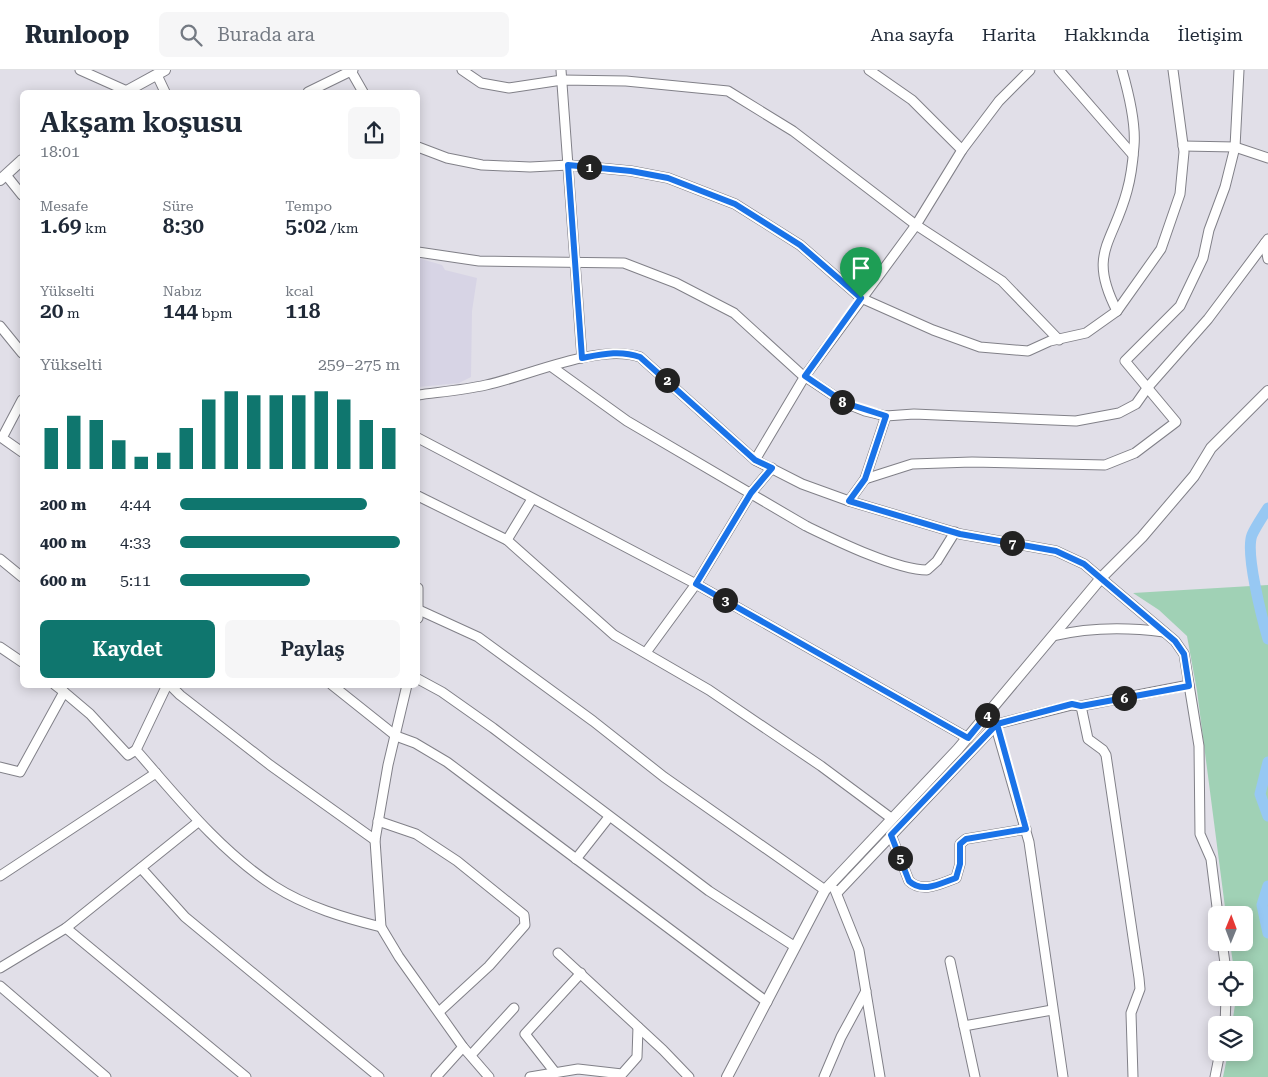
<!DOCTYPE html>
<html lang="tr">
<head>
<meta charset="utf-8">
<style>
	:root { --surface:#fff; --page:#f6f6f7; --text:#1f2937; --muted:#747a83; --line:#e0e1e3; --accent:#0f766e }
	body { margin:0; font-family:"Roboto Serif",serif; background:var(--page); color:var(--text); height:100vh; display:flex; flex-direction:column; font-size:19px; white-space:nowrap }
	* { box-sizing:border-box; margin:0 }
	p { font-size:16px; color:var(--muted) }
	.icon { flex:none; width:28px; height:28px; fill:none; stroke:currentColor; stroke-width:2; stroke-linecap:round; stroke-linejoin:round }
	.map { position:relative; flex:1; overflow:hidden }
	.details { position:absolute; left:20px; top:20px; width:400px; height:598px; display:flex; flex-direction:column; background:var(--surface); border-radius:8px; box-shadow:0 2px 12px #0003 }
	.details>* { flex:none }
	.needle { width:32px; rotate:1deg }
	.controls { position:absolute; left:1208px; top:836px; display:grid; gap:10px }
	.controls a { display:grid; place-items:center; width:45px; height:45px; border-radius:8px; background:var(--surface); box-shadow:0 2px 12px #0003; font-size:25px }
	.pin { position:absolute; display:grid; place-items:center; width:42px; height:42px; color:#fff; margin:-51px -21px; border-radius:50% 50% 50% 0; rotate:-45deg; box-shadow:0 0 5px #0007 }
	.pin .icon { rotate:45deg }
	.km { position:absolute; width:25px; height:25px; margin:-12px; border-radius:50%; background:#222; color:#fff; font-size:14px; line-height:25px; text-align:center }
	.round { display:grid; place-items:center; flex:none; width:52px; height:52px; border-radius:8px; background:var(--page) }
	.overview { display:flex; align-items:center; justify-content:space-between; height:85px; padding:0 20px }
	h1 { font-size:28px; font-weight:600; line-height:38px }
	.metrics { display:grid; grid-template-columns:repeat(3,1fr); gap:8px; height:85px; padding:5px 20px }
	.metrics div { display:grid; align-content:center }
	.metrics b { font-size:21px; font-weight:600 }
	.metrics small { font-size:14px; font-weight:400 }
	.metrics p { font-size:14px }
	.chart { height:140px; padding:10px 20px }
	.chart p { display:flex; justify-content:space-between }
	.chart svg { width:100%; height:90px; margin-top:5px; stroke:var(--accent); stroke-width:6 }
	.primary-button { display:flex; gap:10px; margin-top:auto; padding:10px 20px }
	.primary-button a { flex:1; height:58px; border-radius:8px; background:var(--accent); color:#fff; font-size:20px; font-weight:600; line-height:58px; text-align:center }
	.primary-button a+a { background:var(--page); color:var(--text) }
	ul { padding:0 20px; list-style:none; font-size:16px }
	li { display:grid; grid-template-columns:80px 60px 1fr; align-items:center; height:38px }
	li i { height:12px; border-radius:6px; background:var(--accent) }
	header { display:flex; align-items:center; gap:30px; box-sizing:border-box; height:70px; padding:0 25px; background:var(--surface); border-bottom:1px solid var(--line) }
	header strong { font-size:24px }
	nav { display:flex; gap:28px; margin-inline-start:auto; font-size:18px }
	.search { width:350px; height:45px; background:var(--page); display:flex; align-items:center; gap:12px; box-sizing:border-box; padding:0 18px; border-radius:8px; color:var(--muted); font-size:19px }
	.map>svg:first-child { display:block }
</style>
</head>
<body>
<header>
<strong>Runloop</strong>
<div class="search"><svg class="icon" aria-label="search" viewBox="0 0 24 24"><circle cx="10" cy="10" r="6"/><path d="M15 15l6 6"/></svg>Burada ara</div>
<nav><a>Ana sayfa</a><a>Harita</a><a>Hakkında</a><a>İletişim</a></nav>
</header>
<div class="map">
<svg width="1268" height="1007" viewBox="0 0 1268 1007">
	<rect width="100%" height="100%" fill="#e1dfe8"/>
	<polygon fill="#d7d4e5" points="418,188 442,195 445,200 477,208 472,241 471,307 459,313 418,317"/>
	<polygon fill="#a0d1b5" points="1268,515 1268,1007 1223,1007 1228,983 1244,982 1244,955 1232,955 1236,928 1244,928 1244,900 1234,900 1230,873 1244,872 1244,845 1226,845 1197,621 1187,566 1159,540 1133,523"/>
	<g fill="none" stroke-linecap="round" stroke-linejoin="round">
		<g stroke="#97c8f3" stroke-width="11">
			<path d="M1268 438C1263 446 1256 456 1252 465 1245 483 1262 548 1268 569"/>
			<polyline points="1268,692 1260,724 1268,746"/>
			<polyline points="1268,816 1262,835 1268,863"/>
		</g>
		<defs>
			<g id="minor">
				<polyline points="80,0 127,21"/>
				<polyline points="462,0 481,13 509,18 562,10 626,11 728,21 793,61 916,155 1002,211 1059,270"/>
				<polyline points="561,0 582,288"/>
				<polyline points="869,0 912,30 962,80"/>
				<polyline points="1059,0 1133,85"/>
				<polyline points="351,1 363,22"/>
				<polyline points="157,5 165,22"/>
				<polyline points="308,22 353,0"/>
				<polyline points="1183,76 1235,77 1268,88"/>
				<polyline points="418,77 447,88 482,95 530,97 569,95 631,101 668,108 735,134 800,175 861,228 933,260 980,277 1028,281 1050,271 1086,263 1117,241 1161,179 1180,124 1184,82 1173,0"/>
				<polyline points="6,105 22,125"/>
				<polyline points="1265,173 1268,189"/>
				<polyline points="418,182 479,191 624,193 676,213 734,243 801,304 845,333 865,341 886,346 914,344 1076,351 1119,343 1136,334 1148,317 1208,249 1268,169"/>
				<path d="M1117 241C1087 183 1113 174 1127 121 1131 107 1133 90 1134 76 1136 54 1128 21 1122 0"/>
				<polyline points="0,256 22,283"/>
				<path d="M552 297 627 351 806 456C835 470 896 500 927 500L937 491 955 462"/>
				<path d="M418 325C440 322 464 320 486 315 529 306 598 273 640 287L755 390 802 414 849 431 960 464 1056 481 1084 494 1175 571 1184 584 1199 676 1200 764 1211 789 1218 845"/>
				<polyline points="22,330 2,368 22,382"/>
				<polyline points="418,368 696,514 647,581"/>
				<polyline points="755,390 805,306 916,155 962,80 999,31 1030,0"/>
				<polyline points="772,398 751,423 696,514 968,668"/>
				<polyline points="865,409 886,346"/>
				<polyline points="418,426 507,470 614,565 709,620 821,696 891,748"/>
				<polyline points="849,431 865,409 912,394 972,392 1105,395 1135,383 1176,352 1125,291 1180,236 1203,188 1209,160 1225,117 1235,77 1239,0"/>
				<polyline points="507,470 532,429"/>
				<polyline points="0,489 22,507"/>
				<polyline points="418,518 418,548"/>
				<polyline points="419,540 478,567 593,651 664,707 825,820"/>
				<path d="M1053 566C1090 557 1126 557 1164 562"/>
				<polyline points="0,577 22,592"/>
				<polyline points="418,609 442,622 493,658 709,821 794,876"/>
				<polyline points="55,615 64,622"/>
				<path d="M167 615 136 680C178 728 220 781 274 816 307 837 345 848 381 857"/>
				<polyline points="170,615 180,625 270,695 375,770"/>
				<polyline points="332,615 396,666 415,673 447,692 767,932"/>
				<polyline points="407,615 388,695 375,770 381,857 399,887 463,977 489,1007"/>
				<polyline points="991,640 1029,772 1063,1007"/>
				<polyline points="0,697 20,702 64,622 90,644 128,685 136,680"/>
				<polyline points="378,751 416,764 457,791 524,845 525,855 489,896 439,942"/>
				<path d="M891 765 909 811C923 824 941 813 956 808L960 794V774L966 769 1026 759"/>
				<polyline points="576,789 609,747"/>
				<polyline points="141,798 185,847 379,1007"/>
				<polyline points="0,806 156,703"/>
				<polyline points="835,820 859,880 880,1007"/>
				<polyline points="837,823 997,654 1072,635 1081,636"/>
				<polyline points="66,858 246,1007"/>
				<polyline points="1222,872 1226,900"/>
				<polyline points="558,883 663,980 689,1007"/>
				<polyline points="950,891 975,1007"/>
				<polyline points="0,898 66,858 198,752"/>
				<polyline points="0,916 106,1007"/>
				<polyline points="1225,955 1226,928"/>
				<polyline points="964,956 1052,940"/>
				<polyline points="471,985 514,938"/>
				<polyline points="554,1001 525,964 581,903"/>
				<polyline points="436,1007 463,977"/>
				<polyline points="530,1007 578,999 622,1004 637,987 638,957"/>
				<polyline points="824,1007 841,967 866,921"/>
				<polyline points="1133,1007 1131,943 1140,919 1139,908 1106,685 1103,680 1088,669 1081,636 1189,615"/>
				<polyline points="1215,1007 1220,982"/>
			</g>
			<g id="tertiary">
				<polyline points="125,22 165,0"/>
				<polyline points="0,110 22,90"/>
				<polyline points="727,1007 825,820 958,679 1102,507 1142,467 1194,406 1211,378 1268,321"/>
			</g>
		</defs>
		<use href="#minor" stroke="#818088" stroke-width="11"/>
		<use href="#tertiary" stroke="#818088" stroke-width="12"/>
		<use href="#minor" stroke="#fff" stroke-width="9"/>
		<use href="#tertiary" stroke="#fff" stroke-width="10"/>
	</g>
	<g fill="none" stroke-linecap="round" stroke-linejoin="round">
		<defs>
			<path id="route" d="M861 228 800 175 735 134 668 108 631 101 568 95 582 288C603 284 620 280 640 287L755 390 772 398 751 423 696 514 968 668 991 640 997 654 1026 759 966 769 960 774V794L956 808C941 813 923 824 909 811L891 765 997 654 1072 634 1081 636 1189 616 1184 584 1175 571 1084 494 1056 481 960 464 849 431 865 409 886 346 845 333 805 306 861 228"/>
		</defs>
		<use href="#route" stroke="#fff" stroke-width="10"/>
		<use href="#route" stroke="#1a73e8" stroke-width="6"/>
	</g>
</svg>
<div class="controls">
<a><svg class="needle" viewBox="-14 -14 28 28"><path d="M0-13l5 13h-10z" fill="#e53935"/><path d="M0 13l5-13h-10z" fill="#747a83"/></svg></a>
<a><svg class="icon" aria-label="locate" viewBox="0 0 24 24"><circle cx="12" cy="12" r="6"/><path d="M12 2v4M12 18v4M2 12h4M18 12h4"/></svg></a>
<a><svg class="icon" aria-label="layers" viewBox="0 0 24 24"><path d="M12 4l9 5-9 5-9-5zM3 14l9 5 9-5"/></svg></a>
</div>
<div class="pin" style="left:861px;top:228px;background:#1e9e55"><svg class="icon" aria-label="arrive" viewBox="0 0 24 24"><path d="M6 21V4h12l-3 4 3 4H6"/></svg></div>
<b class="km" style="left:589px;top:97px">1</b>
<b class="km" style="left:667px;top:310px">2</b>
<b class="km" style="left:725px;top:530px">3</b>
<b class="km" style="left:987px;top:645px">4</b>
<b class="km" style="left:900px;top:788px">5</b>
<b class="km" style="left:1124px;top:628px">6</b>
<b class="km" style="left:1012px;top:473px">7</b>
<b class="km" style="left:842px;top:332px">8</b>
<section class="details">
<div class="overview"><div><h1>Akşam koşusu</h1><p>18:01</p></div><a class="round"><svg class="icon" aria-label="share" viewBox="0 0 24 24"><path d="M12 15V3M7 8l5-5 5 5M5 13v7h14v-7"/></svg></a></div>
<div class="metrics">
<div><p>Mesafe</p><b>1.69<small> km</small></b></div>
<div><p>Süre</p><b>8:30</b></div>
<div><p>Tempo</p><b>5:02<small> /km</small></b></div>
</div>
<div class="metrics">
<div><p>Yükselti</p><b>20<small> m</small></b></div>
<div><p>Nabız</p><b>144<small> bpm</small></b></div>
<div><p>kcal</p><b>118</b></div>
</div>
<div class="chart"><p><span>Yükselti</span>259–275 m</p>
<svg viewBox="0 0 160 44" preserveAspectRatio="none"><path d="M5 44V24M15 44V18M25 44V20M35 44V30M45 44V38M55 44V36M65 44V24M75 44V10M85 44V6M95 44V8M105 44V8M115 44V8M125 44V6M135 44V10M145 44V20M155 44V24"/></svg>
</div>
<ul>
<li><b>200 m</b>4:44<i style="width:85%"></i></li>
<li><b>400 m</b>4:33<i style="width:100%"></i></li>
<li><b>600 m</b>5:11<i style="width:59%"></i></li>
</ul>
<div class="primary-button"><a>Kaydet</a><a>Paylaş</a></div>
</section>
</div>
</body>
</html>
